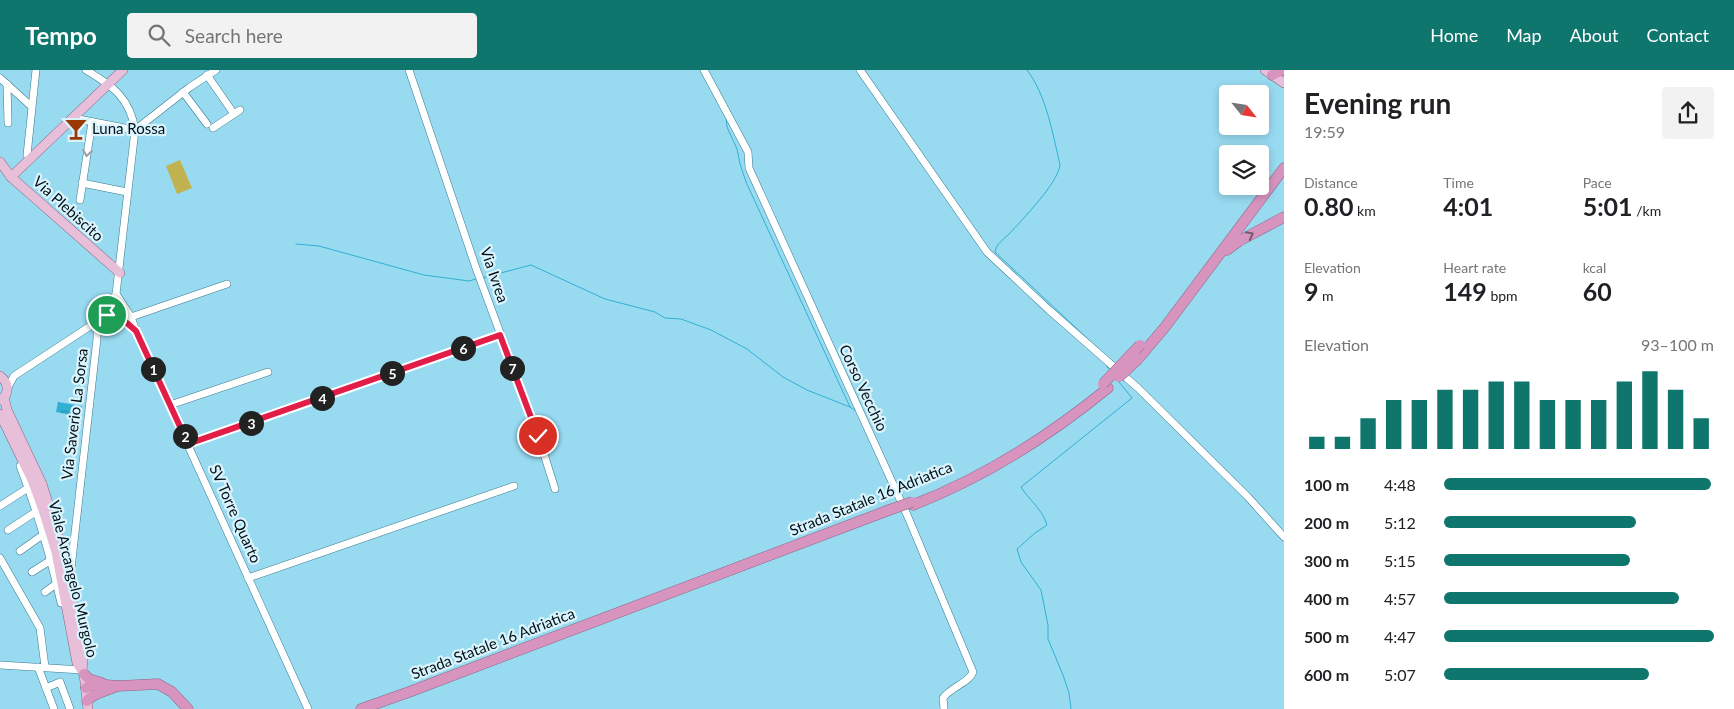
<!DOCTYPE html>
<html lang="en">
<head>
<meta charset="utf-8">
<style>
	:root { --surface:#fff; --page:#f2f2f2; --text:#202124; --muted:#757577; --accent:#0f766e }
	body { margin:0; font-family:Lato,sans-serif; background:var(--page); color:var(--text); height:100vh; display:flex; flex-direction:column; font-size:19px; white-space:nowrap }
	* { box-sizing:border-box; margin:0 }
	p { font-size:16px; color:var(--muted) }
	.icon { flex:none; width:28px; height:28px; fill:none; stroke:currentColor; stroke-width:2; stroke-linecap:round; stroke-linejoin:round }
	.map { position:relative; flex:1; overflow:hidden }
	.side { display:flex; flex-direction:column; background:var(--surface); width:450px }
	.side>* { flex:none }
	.needle { width:32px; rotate:120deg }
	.fabs { position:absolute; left:1219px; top:15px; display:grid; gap:10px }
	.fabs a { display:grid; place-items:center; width:50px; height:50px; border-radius:5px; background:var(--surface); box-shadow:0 2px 8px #0003; font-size:25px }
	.pin { position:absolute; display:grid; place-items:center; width:42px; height:42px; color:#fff; margin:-21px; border:2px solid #fff; border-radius:50%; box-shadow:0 1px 5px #0007 }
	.km { position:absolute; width:25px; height:25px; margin:-12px; border-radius:50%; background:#222; color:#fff; font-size:14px; line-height:25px; text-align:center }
	.round { display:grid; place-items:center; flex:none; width:52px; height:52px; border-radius:5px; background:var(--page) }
	.head { display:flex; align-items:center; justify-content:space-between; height:85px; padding:0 20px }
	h1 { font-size:28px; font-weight:700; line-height:38px }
	.stats { display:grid; grid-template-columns:repeat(3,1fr); gap:8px; height:85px; padding:5px 20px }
	.stats div { display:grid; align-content:center }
	.stats b { font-size:25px; font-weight:700 }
	.stats small { font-size:14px; font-weight:400 }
	.stats p { font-size:14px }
	.chart { height:140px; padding:10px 20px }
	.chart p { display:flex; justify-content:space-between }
	.chart svg { width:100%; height:90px; margin-top:5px; stroke:var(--accent); stroke-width:6 }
	ul { padding:0 20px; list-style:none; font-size:16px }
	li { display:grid; grid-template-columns:80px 60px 1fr; align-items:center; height:38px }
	li i { height:12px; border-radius:6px; background:var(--accent) }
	header { display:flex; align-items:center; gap:30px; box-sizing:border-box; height:70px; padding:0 25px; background:var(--accent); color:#fff }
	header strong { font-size:24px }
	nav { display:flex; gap:28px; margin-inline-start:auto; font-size:18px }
	.search { width:350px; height:45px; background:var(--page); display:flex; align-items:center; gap:12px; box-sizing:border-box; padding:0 18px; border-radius:5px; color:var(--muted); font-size:19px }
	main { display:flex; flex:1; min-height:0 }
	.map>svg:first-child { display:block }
</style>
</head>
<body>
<header>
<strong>Tempo</strong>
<div class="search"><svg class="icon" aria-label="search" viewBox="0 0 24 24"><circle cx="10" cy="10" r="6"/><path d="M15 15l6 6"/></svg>Search here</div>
<nav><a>Home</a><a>Map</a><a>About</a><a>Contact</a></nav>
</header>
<main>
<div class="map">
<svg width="1284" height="639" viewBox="0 0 1284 639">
	<defs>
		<pattern id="water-waves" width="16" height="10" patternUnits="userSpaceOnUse" patternTransform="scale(1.25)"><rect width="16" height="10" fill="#31b0d3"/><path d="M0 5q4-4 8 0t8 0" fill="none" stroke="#2a96b4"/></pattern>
	</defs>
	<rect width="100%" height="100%" fill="#98daf0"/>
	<polygon fill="#c0b251" points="180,90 192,118 177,124 166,96"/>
	<polygon fill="url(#water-waves)" points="58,332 82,336 81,347 56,342"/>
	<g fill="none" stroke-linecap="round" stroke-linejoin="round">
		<g stroke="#31b0d3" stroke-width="1">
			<path d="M1027 0C1046 24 1053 65 1060 95 1058 113 1022 150 1009 164 1003 170 996 174 995 182L1107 287"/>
			<polyline points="726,47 727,57 737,79 740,94 746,112 850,337 856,341"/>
			<polyline points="296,174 319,176 424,205 469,211 476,209"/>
			<polyline points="482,208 531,195 605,229 655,242 665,248 681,249 711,260 747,279 783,307 807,320 850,337"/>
			<polyline points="1107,294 1107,297 1111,301"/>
			<path d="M1071 639 1069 623 1063 605 1048 569V555L1041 520 1021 492 1017 479 1035 463 1047 455C1043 440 1029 430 1021 417L1132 328 1119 312"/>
		</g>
		<defs>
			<g id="minor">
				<polyline points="409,0 476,198 538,365 555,419"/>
				<path d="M704 0 748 82 749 98 908 447 973 602C969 613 952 616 943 628L944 639"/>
				<polyline points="860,0 987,182 1049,240 1138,318 1248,427 1284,467"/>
				<polyline points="207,5 234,44"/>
				<polyline points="0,8 31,36"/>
				<polyline points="7,14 8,53"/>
				<polyline points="183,22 207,54"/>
				<polyline points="73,48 135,60"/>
				<polyline points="213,58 240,40"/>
				<polyline points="135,60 190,17 216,0"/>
				<polyline points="31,88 27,85 36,0"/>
				<polyline points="82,113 127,122"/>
				<polyline points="80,130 92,52"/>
				<polyline points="116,224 131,247 136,261 308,639"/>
				<polyline points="107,245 127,253 135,260"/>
				<polyline points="131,247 227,214"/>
				<path d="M8 317 14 306 107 245 110 241 116 224 135 60C130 28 113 16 86 0"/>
				<polyline points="170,335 268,302"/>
				<polyline points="188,374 500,265"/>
				<path d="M25 394 20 396C38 443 50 484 61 533L65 531"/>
				<polyline points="0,436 28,418"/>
				<polyline points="8,460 37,441"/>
				<polyline points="20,481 44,464"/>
				<polyline points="0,488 40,558 45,597"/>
				<polyline points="32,502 51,490"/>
				<polyline points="70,507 97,269 97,251"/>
				<polyline points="248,508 514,416"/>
				<polyline points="45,522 56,514"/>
				<polyline points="0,595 82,600"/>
				<polyline points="38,597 54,639"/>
				<polyline points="46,618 60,612 70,639"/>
			</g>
			<g id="major">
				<polyline points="1265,0 1284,13"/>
				<polyline points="0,92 11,107 120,203"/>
				<polyline points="11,107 123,0"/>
				<path d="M0 306C9 313 10 323 1 330"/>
				<polyline points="4,327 7,340 42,414 59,468 67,500 83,589 82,600"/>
				<polyline points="0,344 32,410 43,440 56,482 77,593 84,604 88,639"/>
			</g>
			<g id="highway">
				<polyline points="1272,5 1282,0"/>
				<polyline points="1227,180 1239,171 1284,147"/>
				<polyline points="1138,289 1165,257 1284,98"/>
				<path d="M913 435C985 407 1048 367 1108 318"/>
				<polyline points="84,604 89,609 102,613"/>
				<polyline points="86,618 95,614 118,616 158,614 172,622 188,639"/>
				<path d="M87 631C93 623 107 621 117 616"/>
				<polyline points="361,639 409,622 889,440"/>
			</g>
		</defs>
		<use href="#minor" stroke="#397a8f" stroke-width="8"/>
		<use href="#major" stroke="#8c6584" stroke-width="10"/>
		<use href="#highway" stroke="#8c6584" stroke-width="11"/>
		<use href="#minor" stroke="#fff" stroke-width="7"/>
		<use href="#major" stroke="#e7bfd9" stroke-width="9"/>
		<use href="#highway" stroke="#d794bf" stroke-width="10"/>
		<defs>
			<g id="highway-bridge">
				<polyline points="1119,307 1138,289"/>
				<polyline points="1103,314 1140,275"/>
				<polyline points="889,440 912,432"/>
			</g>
		</defs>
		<use href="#highway-bridge" stroke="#8c6584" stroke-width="11" stroke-linecap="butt"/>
		<use href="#highway-bridge" stroke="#d794bf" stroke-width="10"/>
	</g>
	<defs><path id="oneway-chevron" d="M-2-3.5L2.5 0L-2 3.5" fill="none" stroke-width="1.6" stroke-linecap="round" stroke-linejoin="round" transform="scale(1.25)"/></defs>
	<use stroke="#999fa2" href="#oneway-chevron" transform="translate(87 83) rotate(99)"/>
	<use stroke="#765873" href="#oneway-chevron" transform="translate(1250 165) rotate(-27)"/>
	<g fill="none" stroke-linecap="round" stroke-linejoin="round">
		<defs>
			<polyline id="route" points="107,245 127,253 136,261 188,374 500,265 538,366"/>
		</defs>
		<use href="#route" stroke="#fff" stroke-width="10"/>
		<use href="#route" stroke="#e11d48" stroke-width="6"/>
	</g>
	<defs>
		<symbol id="bar-bare" viewBox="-9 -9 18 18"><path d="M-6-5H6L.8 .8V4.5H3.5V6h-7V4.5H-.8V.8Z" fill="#9c3706" stroke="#daf4fd" stroke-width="2.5" paint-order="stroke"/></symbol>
	</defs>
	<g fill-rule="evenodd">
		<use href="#bar-bare" x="60" y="43" width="32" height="32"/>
	</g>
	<g text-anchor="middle" stroke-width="4.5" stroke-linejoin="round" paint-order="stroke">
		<g font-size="15" fill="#000f17" stroke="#daf4fd" text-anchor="start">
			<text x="92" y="64">Luna Rossa</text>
		</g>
		<g font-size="15" fill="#000f17" stroke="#daf4fd">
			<text transform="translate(68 139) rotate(42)" y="5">Via Plebiscito</text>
			<text transform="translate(494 205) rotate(71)" y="5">Via Ivrea</text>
			<text transform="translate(863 318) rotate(65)" y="5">Corso Vecchio</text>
			<text transform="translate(75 344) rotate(-83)" y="5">Via Saverio La Sorsa</text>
			<text transform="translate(871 429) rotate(-22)" y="5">Strada Statale 16 Adriatica</text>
			<text transform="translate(235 444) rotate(66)" y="5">SV Torre Quarto</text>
			<text transform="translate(73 509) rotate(76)" y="5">Viale Arcangelo Murgolo</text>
			<text transform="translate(493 574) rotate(-21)" y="5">Strada Statale 16 Adriatica</text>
		</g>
	</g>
</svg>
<div class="fabs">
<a><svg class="needle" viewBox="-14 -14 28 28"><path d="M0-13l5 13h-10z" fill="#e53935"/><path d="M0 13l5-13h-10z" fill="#757577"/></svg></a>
<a><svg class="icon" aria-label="layers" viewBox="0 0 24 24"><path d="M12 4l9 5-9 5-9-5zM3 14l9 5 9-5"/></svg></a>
</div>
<div class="pin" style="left:107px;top:245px;background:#1e9e55"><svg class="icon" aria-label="arrive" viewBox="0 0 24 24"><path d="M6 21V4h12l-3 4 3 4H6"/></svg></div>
<div class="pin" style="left:538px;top:366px;background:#d93025"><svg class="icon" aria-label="check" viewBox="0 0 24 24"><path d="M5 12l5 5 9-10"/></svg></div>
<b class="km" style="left:153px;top:299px">1</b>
<b class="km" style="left:185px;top:366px">2</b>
<b class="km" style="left:251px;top:353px">3</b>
<b class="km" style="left:322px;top:328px">4</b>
<b class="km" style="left:392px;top:303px">5</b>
<b class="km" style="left:463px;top:278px">6</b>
<b class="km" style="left:512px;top:298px">7</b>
</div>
<section class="side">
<div class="head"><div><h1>Evening run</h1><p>19:59</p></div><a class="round"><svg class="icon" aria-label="share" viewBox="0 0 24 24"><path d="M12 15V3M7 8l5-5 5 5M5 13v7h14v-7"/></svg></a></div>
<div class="stats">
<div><p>Distance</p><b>0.80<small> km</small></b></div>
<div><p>Time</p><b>4:01</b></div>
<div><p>Pace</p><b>5:01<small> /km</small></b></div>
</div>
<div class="stats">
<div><p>Elevation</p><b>9<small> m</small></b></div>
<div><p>Heart rate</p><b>149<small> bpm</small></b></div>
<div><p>kcal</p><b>60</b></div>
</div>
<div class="chart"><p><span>Elevation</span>93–100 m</p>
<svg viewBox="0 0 160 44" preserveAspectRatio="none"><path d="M5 44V38M15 44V38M25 44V29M35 44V20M45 44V20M55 44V15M65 44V15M75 44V11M85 44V11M95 44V20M105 44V20M115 44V20M125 44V11M135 44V6M145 44V15M155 44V29"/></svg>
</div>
<ul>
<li><b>100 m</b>4:48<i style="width:99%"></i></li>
<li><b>200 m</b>5:12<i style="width:71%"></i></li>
<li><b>300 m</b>5:15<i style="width:69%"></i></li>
<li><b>400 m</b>4:57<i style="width:87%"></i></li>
<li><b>500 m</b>4:47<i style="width:100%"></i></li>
<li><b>600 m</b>5:07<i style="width:76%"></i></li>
</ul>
</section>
</main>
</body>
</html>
